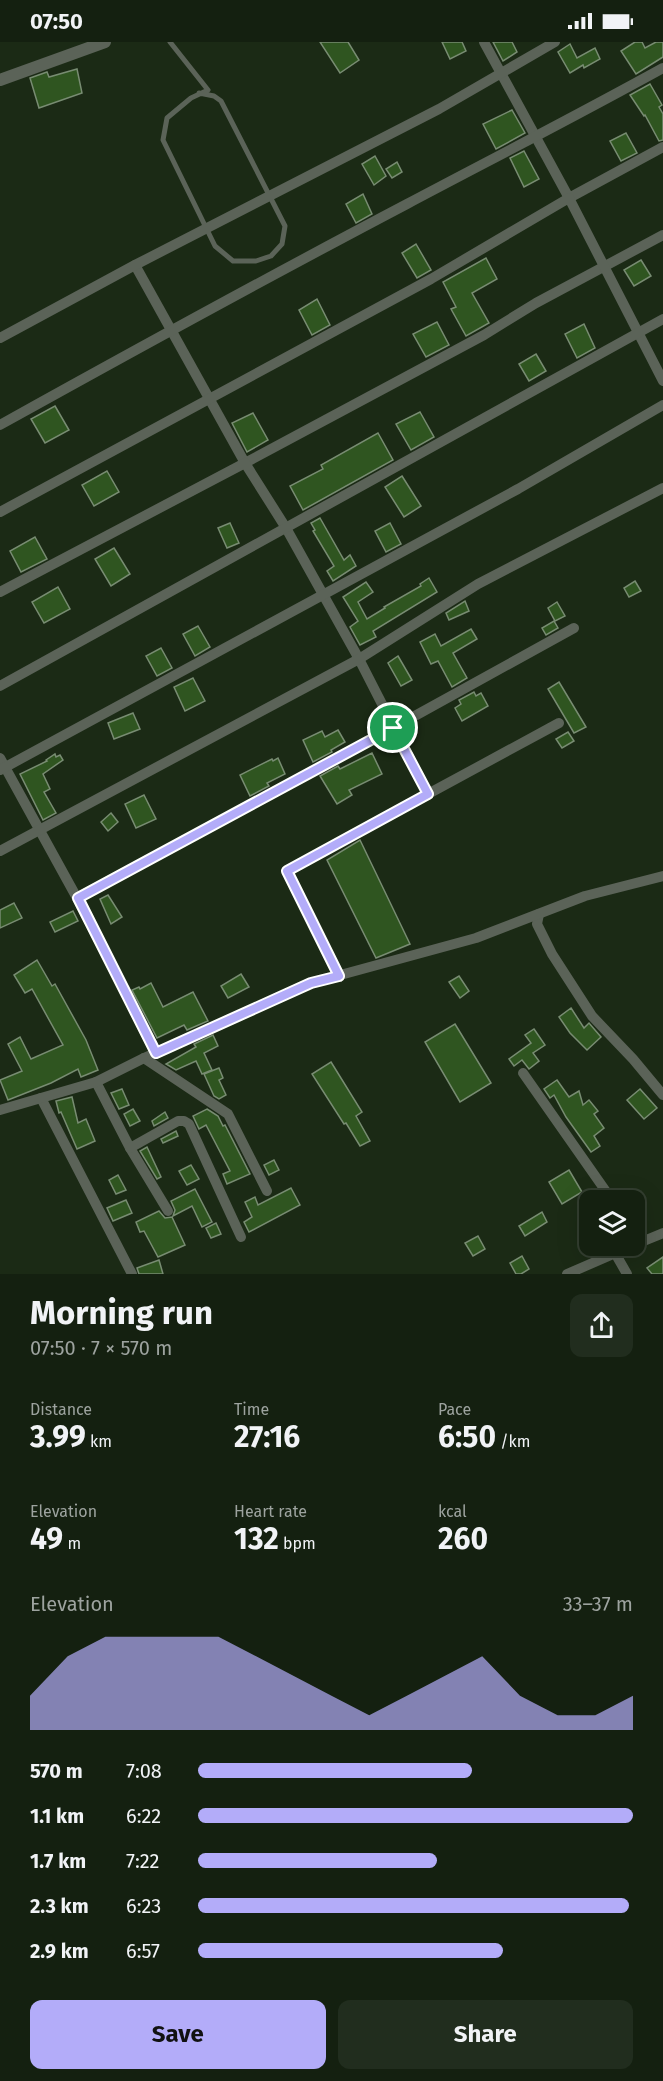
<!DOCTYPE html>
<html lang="en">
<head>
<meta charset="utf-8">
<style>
	:root { --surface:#142010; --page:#212d1e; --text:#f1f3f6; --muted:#9da39f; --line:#333e30; --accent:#b3acf9 }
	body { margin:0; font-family:"Fira Sans",sans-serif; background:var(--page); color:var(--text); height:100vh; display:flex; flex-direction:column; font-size:22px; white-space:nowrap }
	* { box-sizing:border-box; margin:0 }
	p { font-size:20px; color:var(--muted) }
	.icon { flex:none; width:33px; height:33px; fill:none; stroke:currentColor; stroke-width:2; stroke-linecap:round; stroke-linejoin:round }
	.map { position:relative; height:1232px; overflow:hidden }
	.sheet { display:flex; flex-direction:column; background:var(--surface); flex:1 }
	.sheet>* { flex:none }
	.fabs { position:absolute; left:579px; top:1148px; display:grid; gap:12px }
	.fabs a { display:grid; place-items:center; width:66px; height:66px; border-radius:12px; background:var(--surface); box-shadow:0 6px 24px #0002,0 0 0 2px var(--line); font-size:30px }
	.pin { position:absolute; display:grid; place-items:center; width:51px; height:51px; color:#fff; margin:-26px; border:3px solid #fff; border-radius:50%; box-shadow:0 2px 6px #0007 }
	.round { display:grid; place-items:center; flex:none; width:63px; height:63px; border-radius:12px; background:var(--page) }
	.overview { display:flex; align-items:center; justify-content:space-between; height:102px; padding:0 30px }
	h1 { font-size:33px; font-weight:700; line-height:45px }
	.stats { display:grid; grid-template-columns:repeat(3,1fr); gap:9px; height:102px; padding:6px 30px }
	.stats div { display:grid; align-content:center }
	.stats b { font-size:30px; font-weight:700 }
	.stats small { font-size:16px; font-weight:400 }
	.stats p { font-size:16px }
	.chart { height:168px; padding:12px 30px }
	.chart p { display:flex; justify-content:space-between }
	.chart svg { width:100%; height:108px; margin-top:6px; fill:var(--accent); opacity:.7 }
	.cta { display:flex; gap:12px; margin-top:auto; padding:12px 30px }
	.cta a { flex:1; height:69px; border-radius:12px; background:var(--accent); color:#111; font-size:24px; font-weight:700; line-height:69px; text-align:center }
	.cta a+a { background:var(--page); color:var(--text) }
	ul { padding:0 30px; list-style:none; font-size:20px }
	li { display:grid; grid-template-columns:96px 72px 1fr; align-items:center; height:45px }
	li i { height:15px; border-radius:8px; background:var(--accent) }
	.status { display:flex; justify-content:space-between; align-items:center; height:42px; padding:0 30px; background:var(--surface); direction:ltr }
	.status svg { height:16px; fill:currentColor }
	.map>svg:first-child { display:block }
</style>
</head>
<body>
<div class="status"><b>07:50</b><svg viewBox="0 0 49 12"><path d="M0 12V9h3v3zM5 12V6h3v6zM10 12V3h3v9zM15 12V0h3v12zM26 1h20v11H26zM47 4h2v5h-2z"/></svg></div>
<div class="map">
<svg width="663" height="1232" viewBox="0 0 663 1232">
	<rect width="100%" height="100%" fill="#1b2a15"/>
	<g fill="#2f5520" stroke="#788c72" stroke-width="1.5">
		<polygon points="320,0 348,0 359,18 340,31"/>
		<polygon points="442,0 462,0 466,9 450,17"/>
		<polygon points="493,0 512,0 517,10 503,19"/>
		<polygon points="635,0 642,0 645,6 656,0 663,0 663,15 636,32 621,9"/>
		<polygon points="570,2 577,16 595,6 600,17 584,26 583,23 570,31 558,10"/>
		<polygon points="77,27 82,51 39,66 30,36 47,30 49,35"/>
		<polygon points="650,42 662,63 659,65 663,72 663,98 659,99 645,73 644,74 630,53"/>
		<polygon points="512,68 525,91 496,107 483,82"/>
		<polygon points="626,91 637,111 621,119 610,99"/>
		<polygon points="524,109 539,137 524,145 510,116"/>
		<polygon points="375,114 386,134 374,143 362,122"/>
		<polygon points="397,120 402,130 392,136 386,127"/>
		<polygon points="363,152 372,172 356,181 346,162"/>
		<polygon points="416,202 431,228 417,236 402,211"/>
		<polygon points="486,216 497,237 472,251 489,281 466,294 451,267 456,265 443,240"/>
		<polygon points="641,218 651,234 634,244 624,228"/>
		<polygon points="317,257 330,283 312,293 299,268"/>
		<polygon points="437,280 449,303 426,315 413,292"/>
		<polygon points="584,282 595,306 577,316 565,292"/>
		<polygon points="536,312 546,329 529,339 519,322"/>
		<polygon points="55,364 69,388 45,401 31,377"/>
		<polygon points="420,370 434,395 411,408 396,382"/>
		<polygon points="253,371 268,398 247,410 232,381"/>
		<polygon points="378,391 393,418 303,468 290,444 323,427 321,423"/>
		<polygon points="107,429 119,450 94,464 82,443"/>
		<polygon points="402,434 421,464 404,475 385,445"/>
		<polygon points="320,476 344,518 350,513 356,524 333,539 327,529 334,524 313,489 315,488 311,481"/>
		<polygon points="230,481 239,501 227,506 218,486"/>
		<polygon points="390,481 401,502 386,510 375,489"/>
		<polygon points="35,495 47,517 21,530 10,509"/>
		<polygon points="114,506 130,532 111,544 95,517"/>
		<polygon points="429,536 437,550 373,589 376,595 360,603 350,585 358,579 343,555 366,540 373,550 358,560 367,577 385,566 384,565 421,544 420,542"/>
		<polygon points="635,539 641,549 629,555 624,546"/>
		<polygon points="58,545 70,567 44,581 32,560"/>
		<polygon points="465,559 469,569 449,578 446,571"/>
		<polygon points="557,560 565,574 555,579 548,566"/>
		<polygon points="554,579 558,586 546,593 542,586"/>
		<polygon points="198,584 210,605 195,614 183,592"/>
		<polygon points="471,587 477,597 453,611 467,636 452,645 438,619 431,622 420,600 435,592 441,604"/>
		<polygon points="161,606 172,626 157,634 146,614"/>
		<polygon points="398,614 412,638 401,644 388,621"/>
		<polygon points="193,636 205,659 185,669 174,645"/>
		<polygon points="559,640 586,685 574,691 548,647"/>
		<polygon points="474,650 476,654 481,651 488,664 462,679 455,666 461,662 459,658"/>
		<polygon points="133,671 140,687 114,697 108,681"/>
		<polygon points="338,688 345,700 331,708 332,710 313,720 303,698 322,689 325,695"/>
		<polygon points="568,690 574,699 562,706 556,697"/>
		<polygon points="372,711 382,732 349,748 352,753 337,762 320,734 338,724 340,727"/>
		<polygon points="55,712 56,715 60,713 63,718 43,732 50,747 44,750 56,771 43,778 20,732 47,719 46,718"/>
		<polygon points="278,716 285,732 267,741 269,744 250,754 240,733 272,717 273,719"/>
		<polygon points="144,753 156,777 136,786 125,762"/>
		<polygon points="111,771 118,780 108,789 101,780"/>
		<polygon points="360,798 410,902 376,916 327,818"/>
		<polygon points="108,853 122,875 111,882 100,857"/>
		<polygon points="14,861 22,876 0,886 0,868"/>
		<polygon points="73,869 78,879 55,890 50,880"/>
		<polygon points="37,918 52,944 55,942 86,998 98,1028 81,1035 78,1027 51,1041 8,1058 0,1038 22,1029 8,1002 20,995 31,1017 63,1003 32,947 25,951 14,933"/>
		<polygon points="241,932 249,945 228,956 221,944"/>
		<polygon points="459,934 469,949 460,956 449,940"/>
		<polygon points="151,941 163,965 193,950 208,979 187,988 184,983 157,996 132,948 139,945 140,947"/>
		<polygon points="571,966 584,986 589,981 601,995 587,1008 570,991 559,975"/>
		<polygon points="455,982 491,1041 460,1060 425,1000"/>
		<polygon points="534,987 545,1003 533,1011 539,1019 529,1027 522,1018 514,1024 509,1017 531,1001 525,993"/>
		<polygon points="213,993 218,1004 204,1011 212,1028 202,1032 196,1019 176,1028 166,1022 196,1005 194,1002"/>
		<polygon points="331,1020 362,1070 356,1074 370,1099 360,1104 346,1081 344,1082 312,1032"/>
		<polygon points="219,1026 223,1036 219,1038 226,1053 219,1057 214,1054 204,1032"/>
		<polygon points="557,1038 569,1055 579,1049 583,1063 589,1058 598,1069 594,1072 604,1086 594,1094 600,1104 591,1110 566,1075 554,1053 550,1056 544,1047"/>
		<polygon points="122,1047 129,1063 119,1067 111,1051"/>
		<polygon points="640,1047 657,1066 644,1077 627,1058"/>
		<polygon points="72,1055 78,1081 86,1077 95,1099 77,1107 61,1070 59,1071 56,1059"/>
		<polygon points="133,1067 140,1079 130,1084 124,1072"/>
		<polygon points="207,1067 218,1074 223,1084 225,1083 250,1132 227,1142 223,1132 230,1129 206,1083 199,1087 193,1074"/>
		<polygon points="165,1070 168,1076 154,1084 152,1079"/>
		<polygon points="176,1089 178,1094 163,1101 161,1097"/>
		<polygon points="147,1105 161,1135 157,1137 140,1109"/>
		<polygon points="274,1118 279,1128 269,1133 264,1123"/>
		<polygon points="191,1123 199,1137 187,1143 179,1129"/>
		<polygon points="569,1128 582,1150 562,1162 549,1140"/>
		<polygon points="118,1133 126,1148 116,1152 109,1138"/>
		<polygon points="291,1146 300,1163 249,1190 244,1180 252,1175 245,1160 255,1155 258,1163"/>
		<polygon points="195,1147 212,1180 202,1185 192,1164 173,1174 175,1168 171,1159"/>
		<polygon points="595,1147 603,1158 591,1158 587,1152"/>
		<polygon points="126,1158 132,1171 113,1179 107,1166"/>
		<polygon points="159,1169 165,1176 172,1175 185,1203 158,1215 144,1189 140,1190 136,1180"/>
		<polygon points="542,1170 547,1180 525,1194 519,1184"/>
		<polygon points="216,1181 221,1192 211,1196 206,1186"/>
		<polygon points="478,1194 485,1207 473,1214 465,1201"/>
		<polygon points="522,1214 529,1227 521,1232 516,1232 510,1221"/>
		<polygon points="663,1215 663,1232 652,1232 647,1226"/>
		<polygon points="159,1218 163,1232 139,1232 137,1226"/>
	</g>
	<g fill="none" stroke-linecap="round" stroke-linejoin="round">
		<polyline stroke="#5b6358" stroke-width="5" points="170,0 208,48 191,56 167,76 163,98 215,204 233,219 256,219 271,214 282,202 285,184 221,59 214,54 199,51"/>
		<g stroke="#5b6358" stroke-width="10">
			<polyline points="484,0 569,156 663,105"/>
			<polyline points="135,223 245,421 484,293 536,261 663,193"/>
			<polyline points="0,296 135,223 439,67 555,0"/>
			<path d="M0 383C135 308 270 234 407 162 492 117 578 73 663 26"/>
			<polyline points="0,470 431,237 569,156 663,339"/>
			<polyline points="0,550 245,421 286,486 359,617 428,752 287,829 339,934"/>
			<polyline points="0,644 663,277"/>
			<polyline points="0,716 77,856"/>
			<polyline points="0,728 518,447 663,363"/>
			<polyline points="428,752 559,681"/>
			<polyline points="0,809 359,617 478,542 663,446"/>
			<polyline points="539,872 537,882 552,912 592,974 633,1017 663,1053"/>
			<polyline points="156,1011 77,856 393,686 574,586"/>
			<polyline points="144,1016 228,1072 267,1149"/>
			<polyline points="523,1031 612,1158"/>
			<polyline points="96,1040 130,1106 168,1169"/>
			<polyline points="41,1056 132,1232"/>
			<polyline points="0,1068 96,1040 144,1016 311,941 476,896 585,854 663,834"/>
			<polyline points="130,1106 178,1079 184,1079 189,1082 241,1195"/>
			<polyline points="634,1190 642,1200"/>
			<polyline points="634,1203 663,1191"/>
			<polyline points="615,1211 627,1232"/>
			<polyline points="567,1232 634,1203"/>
		</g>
		<polyline stroke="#5b6358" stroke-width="12" points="0,38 105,0"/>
	</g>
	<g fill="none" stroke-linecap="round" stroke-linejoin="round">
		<defs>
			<polygon id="route" points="393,686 428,752 287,829 339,934 311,941 156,1011 78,856"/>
		</defs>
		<use href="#route" stroke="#fff" stroke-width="12"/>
		<use href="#route" stroke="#b3acf9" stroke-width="8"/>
	</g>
</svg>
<div class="fabs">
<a><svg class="icon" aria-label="layers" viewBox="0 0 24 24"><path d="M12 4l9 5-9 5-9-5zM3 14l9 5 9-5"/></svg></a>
</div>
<div class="pin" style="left:393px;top:686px;background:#1e9e55"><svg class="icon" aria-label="arrive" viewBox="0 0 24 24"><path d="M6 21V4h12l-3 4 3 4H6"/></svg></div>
</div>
<section class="sheet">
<div class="overview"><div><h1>Morning run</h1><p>07:50 · 7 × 570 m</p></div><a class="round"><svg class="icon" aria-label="share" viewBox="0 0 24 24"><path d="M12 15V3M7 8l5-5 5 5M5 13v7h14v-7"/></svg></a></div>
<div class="stats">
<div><p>Distance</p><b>3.99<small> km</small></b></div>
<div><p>Time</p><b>27:16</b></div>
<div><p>Pace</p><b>6:50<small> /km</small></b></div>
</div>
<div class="stats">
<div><p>Elevation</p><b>49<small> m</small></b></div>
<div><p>Heart rate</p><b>132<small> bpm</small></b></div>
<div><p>kcal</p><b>260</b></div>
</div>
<div class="chart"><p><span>Elevation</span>33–37 m</p>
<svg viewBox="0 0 160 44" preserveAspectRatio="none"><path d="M0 44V30L10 14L20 6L30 6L40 6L50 6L60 14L70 22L80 30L90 38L100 30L110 22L120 14L130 30L140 38L150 38L160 30V44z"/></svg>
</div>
<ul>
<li><b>570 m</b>7:08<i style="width:63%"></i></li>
<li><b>1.1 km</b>6:22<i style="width:100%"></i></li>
<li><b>1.7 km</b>7:22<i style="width:55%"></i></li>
<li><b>2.3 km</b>6:23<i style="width:99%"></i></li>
<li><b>2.9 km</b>6:57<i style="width:70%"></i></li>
</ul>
<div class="cta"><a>Save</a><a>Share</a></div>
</section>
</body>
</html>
